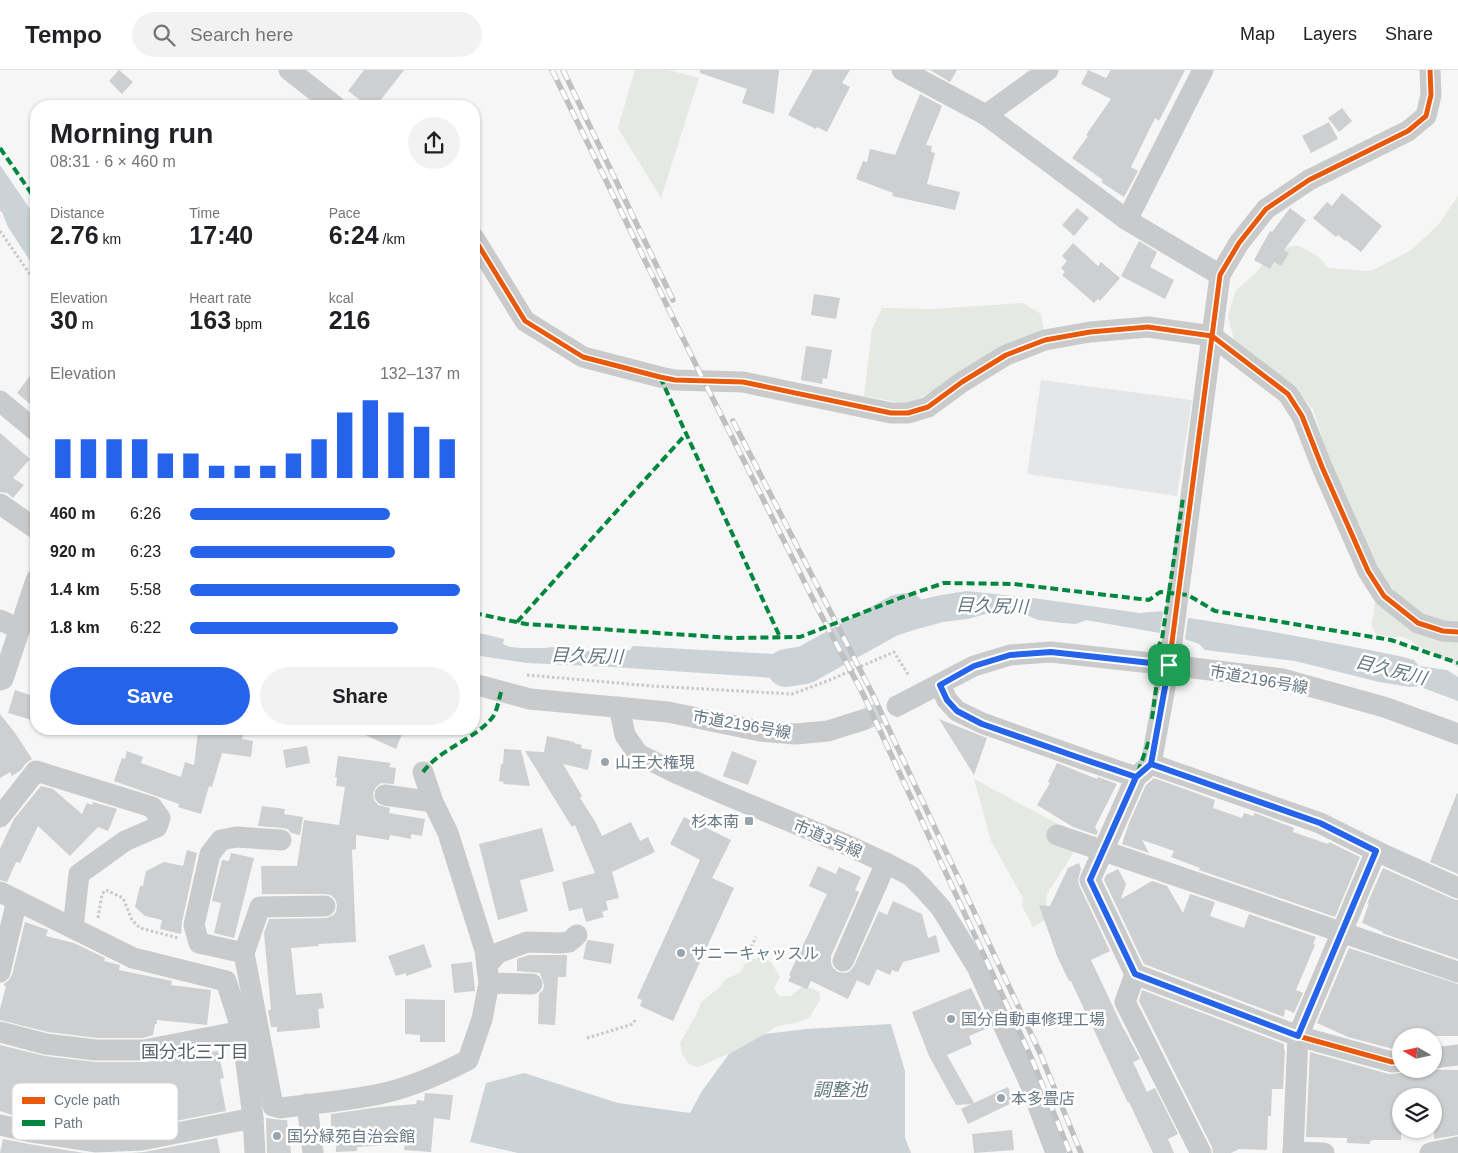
<!DOCTYPE html>
<html lang="en">
<head>
<meta charset="utf-8">
<style>
	:root { --surface:#fff; --page:#f2f2f2; --text:#202124; --muted:#757577; --line:#e0e0e0; --accent:#2563eb }
	body { margin:0; font-family:Arial,"Noto Sans JP",sans-serif; background:var(--page); color:var(--text); height:100vh; display:flex; flex-direction:column; font-size:19px; white-space:nowrap }
	* { box-sizing:border-box; margin:0 }
	p { font-size:16px; color:var(--muted) }
	.icon { flex:none; width:28px; height:28px; fill:none; stroke:currentColor; stroke-width:2; stroke-linecap:round; stroke-linejoin:round }
	.map { position:relative; flex:1; overflow:hidden }
	.side { position:absolute; left:30px; top:30px; width:450px; height:635px; display:flex; flex-direction:column; background:var(--surface); border-radius:20px; box-shadow:0 1px 4px #0004 }
	.side>* { flex:none }
	.needle { width:32px; rotate:279deg }
	.controls { position:absolute; left:1392px; top:958px; display:grid; gap:10px }
	.controls a { display:grid; place-items:center; width:50px; height:50px; border-radius:50%; background:var(--surface); box-shadow:0 1px 4px #0004; font-size:25px }
	.pin { position:absolute; display:grid; place-items:center; width:42px; height:42px; color:#fff; margin:-21px; border-radius:10px; box-shadow:0 2px 8px #0006 }
	.round { display:grid; place-items:center; flex:none; width:52px; height:52px; border-radius:26px; background:var(--page) }
	.summary { display:flex; align-items:center; justify-content:space-between; height:85px; padding:0 20px }
	h1 { font-size:28px; font-weight:800; line-height:38px }
	.stats { display:grid; grid-template-columns:repeat(3,1fr); gap:8px; height:85px; padding:5px 20px }
	.stats div { display:grid; align-content:center }
	.stats b { font-size:25px; font-weight:800 }
	.stats small { font-size:14px; font-weight:400 }
	.stats p { font-size:14px }
	.chart { height:140px; padding:10px 20px }
	.chart p { display:flex; justify-content:space-between }
	.chart svg { width:100%; height:90px; margin-top:5px; stroke:var(--accent); stroke-width:6 }
	.cta { display:flex; gap:10px; margin-top:auto; padding:10px 20px }
	.cta a { flex:1; height:58px; border-radius:30px; background:var(--accent); color:#fff; font-size:20px; font-weight:800; line-height:58px; text-align:center }
	.cta a+a { background:var(--page); color:var(--text) }
	ul { padding:0 20px; list-style:none; font-size:16px }
	li { display:grid; grid-template-columns:80px 60px 1fr; align-items:center; height:38px }
	li i { height:12px; border-radius:6px; background:var(--accent) }
	header { display:flex; align-items:center; gap:30px; box-sizing:border-box; height:70px; padding:0 25px; background:var(--surface); border-bottom:1px solid var(--line) }
	header strong { font-size:24px }
	nav { display:flex; gap:28px; margin-inline-start:auto; font-size:18px }
	.search { width:350px; height:45px; background:var(--page); display:flex; align-items:center; gap:12px; box-sizing:border-box; padding:0 18px; border-radius:28px; color:var(--muted); font-size:19px }
	.map>svg:first-child { display:block }
</style>
</head>
<body>
<header>
<strong>Tempo</strong>
<div class="search"><svg class="icon" aria-label="search" viewBox="0 0 24 24"><circle cx="10" cy="10" r="6"/><path d="M15 15l6 6"/></svg>Search here</div>
<nav><a>Map</a><a>Layers</a><a>Share</a></nav>
</header>
<div class="map">
<svg width="1458" height="1083" viewBox="0 0 1458 1083">
	<rect width="100%" height="100%" fill="#f6f6f6"/>
	<polygon fill="#e5e6e7" points="1041,310 1192,330 1177,426 1027,404"/>
	<g fill="#e5e8e3">
		<polygon points="635,0 668,0 699,8 661,128 618,58"/>
		<polygon points="1458,126 1458,555 1419,545 1403,532 1391,516 1376,502 1336,412 1313,339 1286,310 1235,274 1228,246 1236,220 1256,203 1273,181 1297,175 1318,186 1328,198 1371,201 1410,181 1438,155"/>
		<polygon points="1023,233 1041,244 1044,261 908,334 864,326 872,259 882,238 935,239"/>
		<polygon points="1375,531 1458,566 1458,598 1453,593 1445,591 1434,582 1418,576 1412,571 1403,567 1388,567 1375,563 1371,554 1373,548"/>
		<polygon points="974,709 1060,755 1053,775 1074,782 1047,824 1045,850 1033,857 1022,836 1023,828 991,771"/>
		<path d="M762 887 771 892 780 907 774 918 779 926H791L799 919 805 915 819 922 820 930 809 948 795 953 777 956 738 982 723 986 698 997 690 995 682 984 680 973 698 941 701 932 719 918 726 909 740 903C746 891 749 889 762 887Z"/>
	</g>
	<g fill="#cbd3d6">
		<polygon points="0,95 36,148 36,200 8,157 2,142 0,141"/>
		<path d="M967 521 1033 528 1140 543 1163 541 1160 563 1086 550 1076 554 1063 553 1038 550 1019 542 999 540 968 549 943 552 914 560 892 567 870 579 854 553C894 537 925 526 967 521Z"/>
		<path d="M1188 548C1259 558 1328 572 1399 586L1414 590 1419 596 1447 600 1458 607V631L1418 616 1410 617 1379 612 1295 591 1205 580 1199 574 1185 569Z"/>
		<path d="M474 561 475 562 504 569 503 574 510 577 521 578H544L552 577 571 580H580L596 582 608 581 620 582 630 580 633 576 773 584 775 590C787 594 804 592 813 582 818 576 821 572 829 569L840 591 808 606 788 609 613 597 527 593 474 585Z"/>
		<polygon points="891,954 905,1001 905,1068 911,1083 518,1083 470,1072 486,1013 524,1003 618,1033 690,1043 702,1021 729,984 765,964 806,959"/>
	</g>
	<g fill="none" stroke-linecap="round" stroke-linejoin="round">
		<polyline stroke="#cbd3d6" stroke-width="38" points="786,598 805,595 897,544 907,542"/>
	</g>
	<g fill="#cdcfd0">
		<polygon points="119,0 133,12 122,24 109,11"/>
		<polygon points="364,0 404,0 376,36 368,36 348,21"/>
		<polygon points="700,0 779,0 774,44 742,33 747,19 700,3"/>
		<polygon points="813,0 850,0 842,13 850,17 827,62 817,57 816,59 788,45"/>
		<polygon points="930,0 957,0 950,12"/>
		<polygon points="1088,0 1106,8 1111,0 1185,0 1159,51 1155,48 1131,97 1138,101 1124,127 1101,112 1103,110 1072,88 1088,66 1086,65 1111,29 1081,14"/>
		<polygon points="920,24 942,36 926,75 932,76 931,82 935,83 927,114 960,122 955,140 892,126 893,123 856,109 863,91 867,92 870,79 895,85"/>
		<polygon points="1342,38 1352,51 1339,62 1328,48"/>
		<polygon points="1329,52 1338,69 1311,83 1302,66"/>
		<polygon points="1342,123 1382,156 1361,182 1346,170 1345,171 1338,165 1336,167 1313,148 1327,132 1332,136"/>
		<polygon points="1077,138 1089,148 1074,166 1062,155"/>
		<polygon points="1290,138 1306,150 1284,180 1289,183 1281,196 1274,192 1270,199 1254,190 1270,161 1272,162"/>
		<polygon points="1139,171 1157,182 1150,197 1174,210 1165,229 1121,206"/>
		<polygon points="1073,173 1098,196 1101,192 1120,208 1100,231 1098,229 1094,233 1062,205 1065,202 1061,198 1067,191 1062,186"/>
		<polygon points="814,224 840,228 836,249 811,245"/>
		<polygon points="806,276 832,280 827,309 823,308 822,314 801,310"/>
		<polygon points="36,298 36,339 17,323"/>
		<polygon points="0,363 30,389 13,408 24,415 13,428 7,423 0,422"/>
		<polygon points="15,620 36,627 36,636 32,650 8,643"/>
		<polygon points="0,644 15,663 32,689 26,693 21,700 12,706 10,702 0,708"/>
		<polygon points="939,649 987,668 974,705"/>
		<polygon points="352,659 404,659 396,679"/>
		<polygon points="211,660 243,664 242,669 253,671 251,687 222,683 212,717 209,716 201,744 178,737 179,734 114,711 122,688 125,689 127,681 143,687 141,693 181,707 185,692 194,695 198,662 210,664"/>
		<polygon points="547,666 574,672 574,673 582,675 581,678 592,680 588,700 563,694 582,726 580,728 596,753 602,766 631,752 640,771 648,767 655,782 612,802 619,828 606,831 608,840 602,842 604,847 586,852 582,838 569,841 562,812 595,803 575,755 572,757 525,681 544,682"/>
		<polygon points="307,676 310,693 286,698 283,680"/>
		<polygon points="504,679 521,680 530,716 503,714 504,712 499,711 501,694 503,694"/>
		<polygon points="732,681 757,691 748,715 723,706"/>
		<polygon points="338,686 391,693 389,697 396,698 394,714 381,713 376,717 373,723 374,730 378,735 390,738 389,743 425,749 422,766 411,764 411,769 390,765 389,770 356,765 356,779 352,780 356,872 318,874 319,876 291,878 296,925 322,923 324,938 318,939 320,958 277,962 277,957 271,957 268,940 271,940 264,863 269,849 326,848 332,846 336,842 337,835 335,829 331,825 325,824 262,824 261,796 297,796 304,750 339,755 345,717 336,716 337,707 335,707"/>
		<polygon points="1057,693 1097,709 1098,707 1117,714 1095,757 1098,762 1096,765 1073,757 1037,735 1050,713 1048,712"/>
		<polygon points="1154,708 1215,730 1213,738 1242,748 1244,743 1253,746 1255,743 1294,758 1293,762 1328,774 1329,772 1360,787 1335,847 1199,800 1200,798 1171,787 1174,781 1142,770 1149,783 1122,774 1129,753 1146,715"/>
		<polygon points="41,716 53,719 82,744 87,733 92,735 93,732 117,739 108,761 98,757 70,786 38,756 20,793 16,792 7,812 0,810 0,779 14,749"/>
		<polygon points="1457,723 1458,724 1458,804 1430,792"/>
		<polygon points="262,736 285,739 284,744 303,747 300,765 291,763 288,759 282,758 258,756"/>
		<polygon points="684,747 731,770 712,808 734,818 673,951 640,936 642,930 637,928 700,790 670,774"/>
		<polygon points="542,758 554,801 521,810 520,811 528,841 498,850 479,774"/>
		<polygon points="187,780 197,783 182,852 181,864 160,859 162,850 145,846 135,837 140,816 143,816 146,801 164,792 183,796"/>
		<polygon points="231,783 254,788 234,868 214,863 221,833 212,831 222,790 229,791"/>
		<polygon points="1079,793 1081,799 1078,810 1079,815 1110,881 1091,890 1124,960 1124,959 1140,989 1133,992 1147,1022 1155,1018 1178,1064 1168,1069 1174,1083 1153,1083 1129,1032 1128,1033 1071,911 1069,911 1056,884 1056,883 1039,835 1050,836 1068,798"/>
		<polygon points="818,796 836,804 839,797 861,807 855,820 859,822 856,830 831,886 831,893 833,898 838,902 845,903 850,901 854,896 879,841 887,845 893,831 922,844 928,868 936,865 940,882 903,892 898,902 892,900 890,905 877,899 869,916 857,910 848,929 811,911 807,919 788,911 791,906 789,905 798,886 827,824 809,816"/>
		<polygon points="1383,798 1453,829 1458,830 1458,889 1382,863 1383,862 1362,853 1369,833 1367,834"/>
		<polygon points="1118,799 1126,814 1121,829 1152,811 1167,816 1183,843 1190,824 1215,832 1210,846 1244,858 1249,844 1316,867 1313,874 1315,875 1296,920 1303,923 1294,943 1285,939 1284,947 1144,894 1104,810 1106,805"/>
		<polygon points="25,852 48,860 46,866 74,873 105,888 104,891 120,895 119,900 172,911 171,915 211,920 207,955 157,950 157,954 155,954 153,965 143,968 97,968 48,962 0,950 0,939 6,916 3,915 9,910 12,905"/>
		<polygon points="588,870 614,874 611,894 583,889 586,874"/>
		<polygon points="424,874 432,897 406,906 406,903 396,906 388,886"/>
		<polygon points="1349,878 1458,914 1458,966 1401,966 1397,979 1393,979 1348,967 1317,953"/>
		<polygon points="529,885 567,885 566,907 558,907 555,955 538,954 539,924 543,920 544,915 540,903 517,901 517,889"/>
		<polygon points="472,892 475,921 454,923 451,894"/>
		<polygon points="971,918 990,957 969,966 972,974 947,985 974,1033 1008,1017 1014,1032 968,1054 961,1039 971,1034 956,1035 929,986 912,942"/>
		<polygon points="1142,920 1284,974 1284,980 1285,980 1283,1019 1272,1019 1271,1046 1268,1046 1267,1080 1239,1079 1231,1083 1213,1083 1212,1077 1139,931"/>
		<polygon points="405,929 445,930 445,972 420,972 420,965 405,964"/>
		<polygon points="0,975 45,986 96,992 146,992 190,984 218,981 224,1008 220,1009 226,1041 141,1058 96,1059 33,1050 9,1044 0,1041"/>
		<polygon points="1310,982 1389,1004 1402,1003 1410,999 1458,1000 1458,1065 1434,1069 1434,1026 1401,1026 1401,1070 1373,1070 1370,1071 1370,1074 1347,1073 1347,1068 1306,1067"/>
		<polygon points="425,1023 453,1025 450,1050 434,1048 431,1082 404,1080 405,1074 357,1077 357,1081 336,1082 335,1056 331,1056 331,1044 380,1037 416,1034 417,1030 424,1031"/>
		<polygon points="266,1048 281,1050 287,1050 291,1083 267,1083"/>
		<polygon points="1012,1060 1014,1080 974,1083 972,1064"/>
		<polygon points="217,1068 220,1083 131,1083 144,1082"/>
		<polygon points="3,1069 29,1074 84,1083 0,1083"/>
	</g>
	<g fill="none" stroke-linecap="round" stroke-linejoin="round">
		<polyline stroke="#d2d6da" stroke-width="21" stroke-dasharray="21 11" stroke-linecap="butt" points="863,650 897,636"/>
		<g stroke="#c6c8c9" stroke-width="3" stroke-dasharray="2.5 2.5" stroke-linecap="butt">
			<polyline points="0,161 36,213"/>
			<polyline points="527,605 652,616 792,624 830,610 894,582 909,606"/>
			<polyline points="98,848 102,824 106,820 123,828 132,850 140,858 178,868"/>
			<polyline points="747,886 756,867"/>
			<polyline points="587,968 633,954 636,948"/>
		</g>
		<g stroke="#c9cacb" stroke-width="21">
			<polyline points="289,0 335,36"/>
			<polyline points="902,0 986,45 1127,150 1220,205"/>
			<polyline points="986,45 1048,0"/>
			<polyline points="1127,150 1203,0"/>
			<polyline points="474,168 525,251 583,287 660,307 675,310 743,312 891,343 908,343 928,337 962,312 1006,285 1045,270 1090,262 1148,257 1212,266 1288,324 1302,346 1322,397 1368,501 1384,526 1418,553 1443,561 1458,562"/>
			<polyline points="0,331 36,361"/>
			<polyline points="0,434 35,458"/>
			<polyline points="0,550 20,559"/>
			<polyline points="0,610 3,609 36,510"/>
			<polyline points="474,614 530,629 668,642 760,661 795,664 828,661 863,650"/>
			<polyline points="940,615 947,630 957,641 982,653 1080,688 1136,707"/>
			<polyline points="897,636 974,596 1010,585 1051,582 1169,595 1283,609 1384,637 1458,664"/>
			<polyline points="619,637 625,665 638,684 678,704 726,725 847,775 886,793 911,806 923,818 941,838 977,897 1028,1009 1056,1083"/>
			<polyline points="1151,694 1320,753 1376,781 1458,818"/>
			<polyline points="385,725 433,732"/>
			<polyline points="0,747 36,701 152,737 160,748 157,757 125,771 79,804 73,858"/>
			<polyline points="1057,765 1458,902"/>
			<polyline points="0,822 133,888 226,911 242,961 253,1048 255,1083"/>
			<path d="M325 836 260 837 244 883 273 1036 280 1038C311 1034 344 1031 375 1025 407 1019 439 1005 468 990L482 949 489 913 485 880 448 763 433 732 423 702"/>
			<polyline points="244,883 199,873 194,855 210,784 221,770 236,767 281,770"/>
			<polyline points="843,891 886,793"/>
			<polyline points="487,895 498,883 527,872 560,873 569,872 577,865"/>
			<polyline points="0,902 17,830"/>
			<polyline points="1135,904 1125,932 1201,1083"/>
			<polyline points="489,913 532,914"/>
			<polyline points="0,962 46,974 96,980 144,980 242,961"/>
			<polyline points="1434,988 1458,985"/>
			<polyline points="1401,991 1392,992 1298,966 1135,904 1090,810 1136,707 1151,694 1169,595 1220,205 1239,173 1266,139 1309,110 1408,61 1426,46 1431,25 1430,0"/>
			<polyline points="307,1034 313,1083"/>
			<polyline points="0,1055 31,1062 95,1072 142,1070 253,1048"/>
			<polyline points="1293,1082 1324,1083"/>
			<polyline points="1293,1083 1298,966 1376,781"/>
			<polyline points="1430,1083 1458,1077"/>
		</g>
		<defs>
			<g id="rail">
				<polyline points="552,0 697,297 819,541 864,626 1031,987 1070,1083"/>
				<polyline points="563,0 673,230"/>
				<polyline points="733,351 872,623 1040,983 1081,1083"/>
			</g>
		</defs>
		<use href="#rail" stroke="#bfc0c2" stroke-width="5.5"/>
		<use href="#rail" stroke="#fff" stroke-width="4" stroke-dasharray="11" stroke-linecap="butt"/>
		<g stroke="#00873e" stroke-width="4" stroke-dasharray="8 4" stroke-linecap="butt">
			<polyline points="0,78 36,130"/>
			<polyline points="660,307 780,567"/>
			<polyline points="474,543 526,554 732,568 800,567 900,528 944,513 1014,514 1149,530 1160,522 1188,525 1215,541 1391,570 1458,593"/>
			<polyline points="517,552 686,364"/>
			<polyline points="1157,579 1162,569 1183,428"/>
			<polyline points="1152,649 1157,611 1152,604"/>
			<path d="M423 702C441 678 474 670 492 648 497 642 499 629 501 622"/>
			<polyline points="1138,702 1149,671"/>
		</g>
		<defs>
			<g id="cycleway">
				<polyline points="474,168 525,251 583,287 660,307 675,310 743,312 891,343 908,343 928,337 962,312 1006,285 1045,270 1090,262 1148,257 1212,266 1288,324 1302,346 1322,397 1368,501 1384,526 1418,553 1443,561 1458,562"/>
				<polyline points="1401,991 1392,992 1298,966 1135,904 1090,810 1136,707 1151,694 1169,595 1220,205 1239,173 1266,139 1309,110 1408,61 1426,46 1431,25 1430,0"/>
			</g>
		</defs>
		<use href="#cycleway" stroke="#fff" stroke-width="8"/>
		<use href="#cycleway" stroke="#e8590c" stroke-width="5"/>
	</g>
	<g fill="none" stroke-linecap="round" stroke-linejoin="round">
		<defs>
			<polyline id="route" points="1169,595 1151,694 1136,707 1090,810 1135,904 1298,966 1376,781 1320,753 1151,694 1136,707 1080,688 982,654 957,641 947,630 940,615 974,596 1010,585 1051,582 1169,595"/>
		</defs>
		<use href="#route" stroke="#fff" stroke-width="10"/>
		<use href="#route" stroke="#2563eb" stroke-width="6"/>
	</g>
	<g fill="#9aa4ac" stroke="#fff" stroke-width="2">
		<circle cx="605" cy="692" r="5"/>
		<rect x="744" y="746" width="10" height="10" rx="2.5"/>
		<circle cx="681" cy="883" r="5"/>
		<circle cx="951" cy="949" r="5"/>
		<circle cx="1001" cy="1028" r="5"/>
		<circle cx="277" cy="1066" r="5"/>
	</g>
	<g text-anchor="middle" stroke-width="5" stroke-linejoin="round" paint-order="stroke">
		<g font-size="16" fill="#687884" stroke="#fff">
			<text transform="translate(1259 609) rotate(10)" y="6">市道2196号線</text>
			<text transform="translate(742 654) rotate(10)" y="6">市道2196号線</text>
			<text transform="translate(828 768) rotate(23)" y="6">市道3号線</text>
		</g>
		<g font-size="16" fill="#687884" stroke="#fff" text-anchor="start">
			<text x="615" y="698">山王大権現</text>
			<text x="739" y="757" text-anchor="end">杉本南</text>
			<text x="691" y="889">サニーキャッスル</text>
			<text x="961" y="955">国分自動車修理工場</text>
			<text x="1011" y="1034">本多畳店</text>
			<text x="287" y="1072">国分緑苑自治会館</text>
		</g>
		<g font-size="18" font-style="italic" fill="#64797f" stroke="#fff">
			<text transform="translate(992 536) rotate(2)" y="6">目久尻川</text>
			<text transform="translate(587 586) rotate(2)" y="6">目久尻川</text>
			<text transform="translate(1391 600) rotate(14)" y="6">目久尻川</text>
			<text x="840" y="1026">調整池</text>
		</g>
		<g font-size="18" fill="#566169" stroke="#fff">
			<text x="195" y="988">国分北三丁目</text>
		</g>
	</g>
	<rect x="12" y="1013" width="166" height="57" rx="8" fill="#fff" stroke="#d2d6da" stroke-width="1"/>
	<rect x="22" y="1027" width="23" height="7" fill="#e8590c"/>
	<rect x="22" y="1050" width="23" height="6" fill="#00873e"/>
	<g font-size="14" fill="#687884">
		<text x="54" y="1035">Cycle path</text>
		<text x="54" y="1058">Path</text>
	</g>
</svg>
<div class="controls">
<a><svg class="needle" viewBox="-14 -14 28 28"><path d="M0-13l5 13h-10z" fill="#e53935"/><path d="M0 13l5-13h-10z" fill="#757577"/></svg></a>
<a><svg class="icon" aria-label="layers" viewBox="0 0 24 24"><path d="M12 4l9 5-9 5-9-5zM3 14l9 5 9-5"/></svg></a>
</div>
<div class="pin" style="left:1169px;top:595px;background:#1e9e55"><svg class="icon" aria-label="arrive" viewBox="0 0 24 24"><path d="M6 21V4h12l-3 4 3 4H6"/></svg></div>
<section class="side">
<div class="summary"><div><h1>Morning run</h1><p>08:31 · 6 × 460 m</p></div><a class="round"><svg class="icon" aria-label="share" viewBox="0 0 24 24"><path d="M12 15V3M7 8l5-5 5 5M5 13v7h14v-7"/></svg></a></div>
<div class="stats">
<div><p>Distance</p><b>2.76<small> km</small></b></div>
<div><p>Time</p><b>17:40</b></div>
<div><p>Pace</p><b>6:24<small> /km</small></b></div>
</div>
<div class="stats">
<div><p>Elevation</p><b>30<small> m</small></b></div>
<div><p>Heart rate</p><b>163<small> bpm</small></b></div>
<div><p>kcal</p><b>216</b></div>
</div>
<div class="chart"><p><span>Elevation</span>132–137 m</p>
<svg viewBox="0 0 160 44" preserveAspectRatio="none"><path d="M5 44V25M15 44V25M25 44V25M35 44V25M45 44V32M55 44V32M65 44V38M75 44V38M85 44V38M95 44V32M105 44V25M115 44V12M125 44V6M135 44V12M145 44V19M155 44V25"/></svg>
</div>
<ul>
<li><b>460 m</b>6:26<i style="width:74%"></i></li>
<li><b>920 m</b>6:23<i style="width:76%"></i></li>
<li><b>1.4 km</b>5:58<i style="width:100%"></i></li>
<li><b>1.8 km</b>6:22<i style="width:77%"></i></li>
</ul>
<div class="cta"><a>Save</a><a>Share</a></div>
</section>
</div>
</body>
</html>
